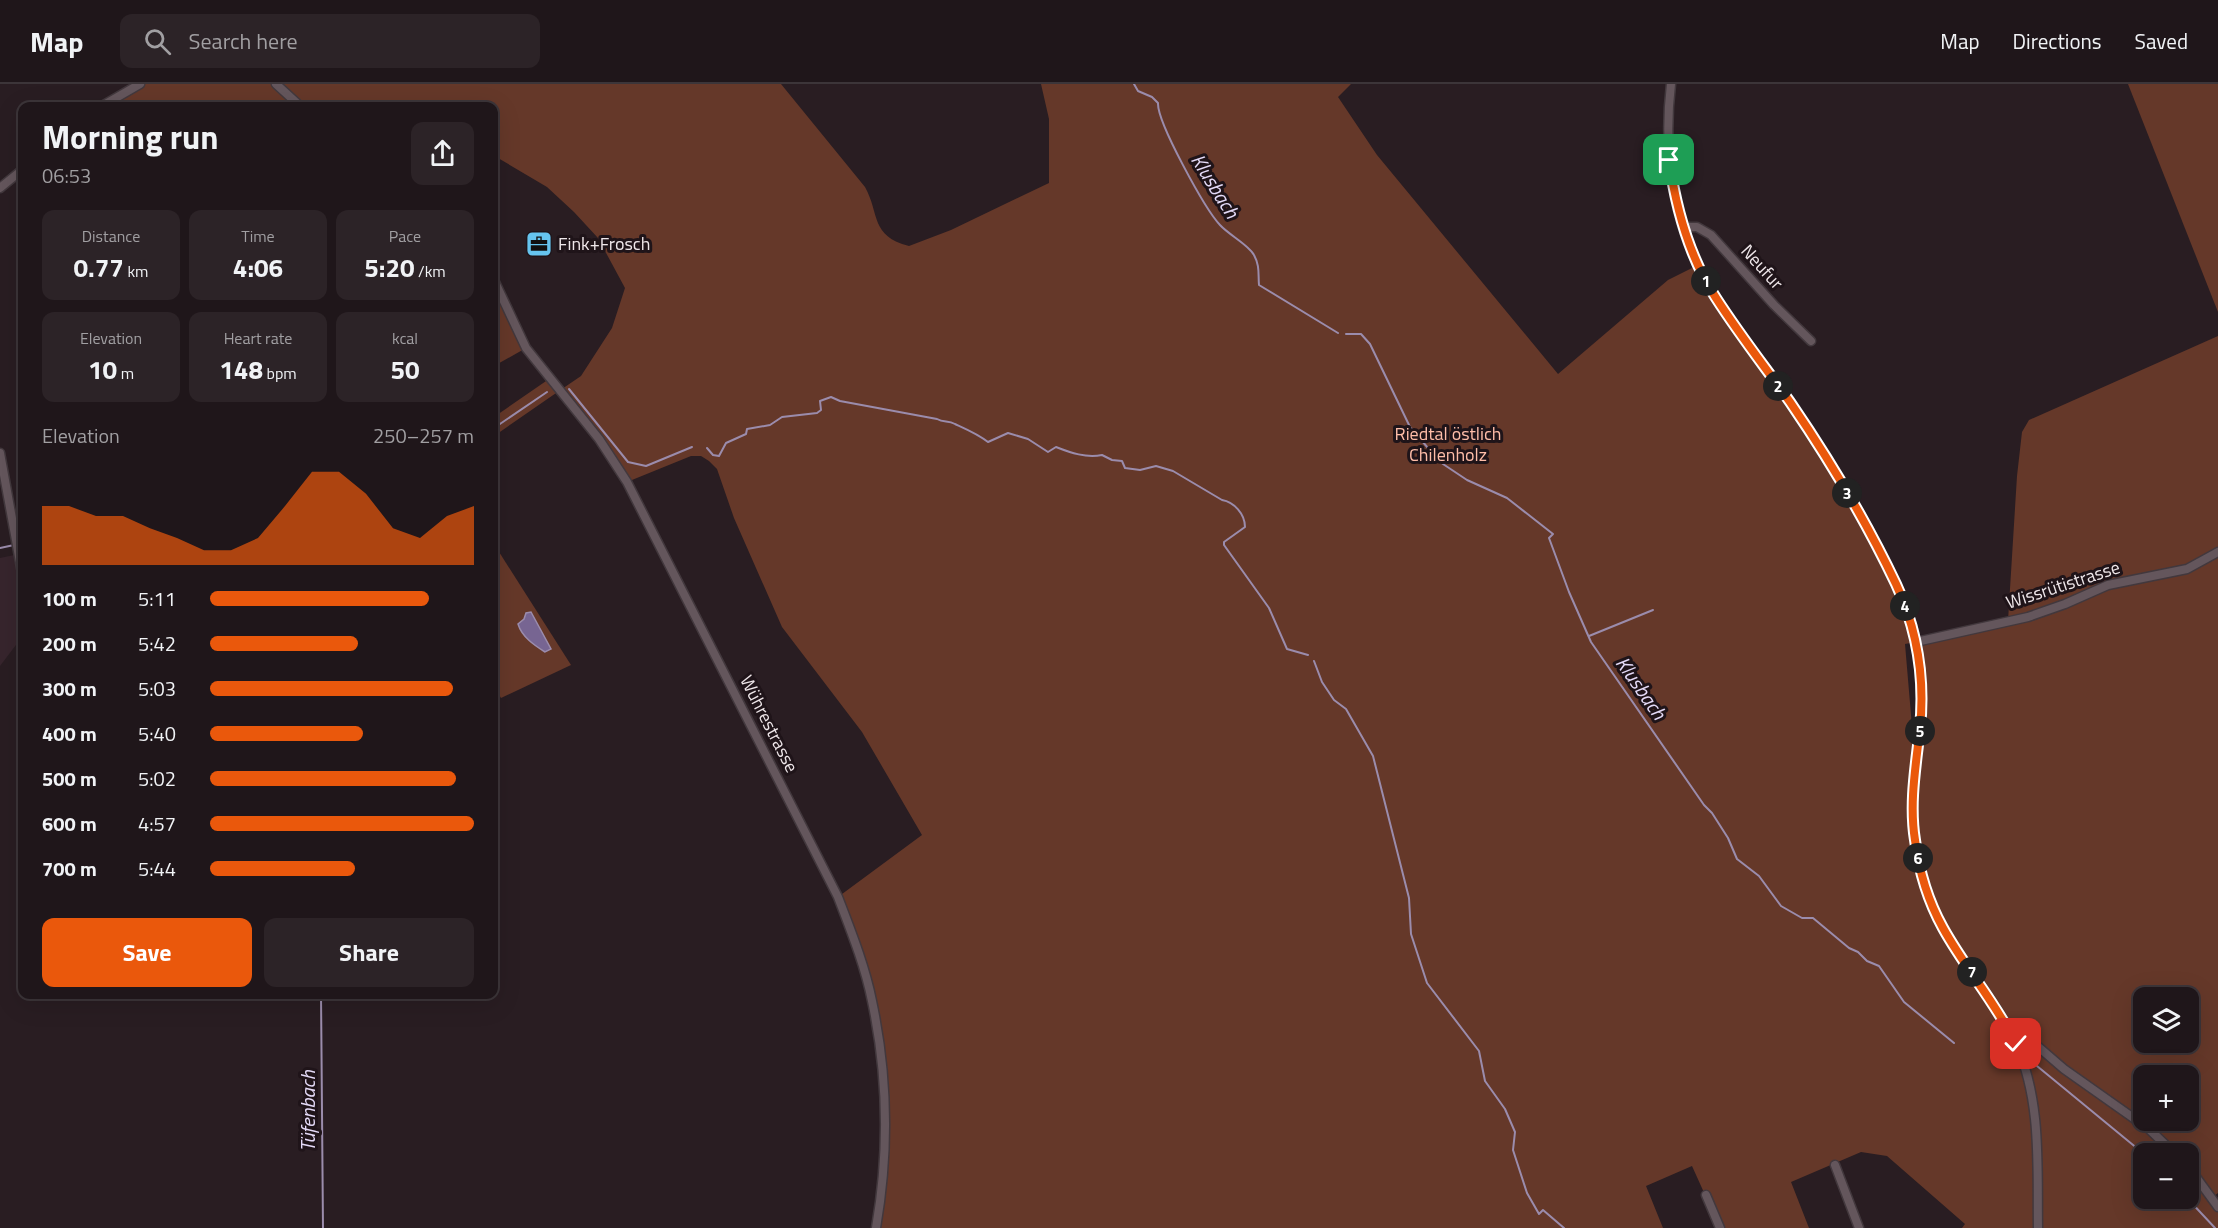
<!DOCTYPE html>
<html lang="en">
<head>
<meta charset="utf-8">
<style>
	:root { --surface:#1f161a; --page:#2c2327; --text:#f1f3f6; --muted:#a19fa2; --line:#3c3539; --accent:#ea580c }
	body { margin:0; font-family:"Titillium Web",sans-serif; background:var(--page); color:var(--text); height:100vh; display:flex; flex-direction:column; font-size:22px; white-space:nowrap }
	* { box-sizing:border-box; margin:0 }
	p { font-size:20px; color:var(--muted) }
	.icon { flex:none; width:33px; height:33px; fill:none; stroke:currentColor; stroke-width:2; stroke-linecap:round; stroke-linejoin:round }
	.map { position:relative; flex:1; overflow:hidden }
	.panel { position:absolute; left:18px; top:18px; width:480px; height:897px; display:flex; flex-direction:column; background:var(--surface); border-radius:12px; box-shadow:0 6px 24px #0002,0 0 0 2px var(--line) }
	.panel>* { flex:none }
	.buttons { position:absolute; left:2133px; top:903px; display:grid; gap:12px }
	.buttons a { display:grid; place-items:center; width:66px; height:66px; border-radius:12px; background:var(--surface); box-shadow:0 6px 24px #0002,0 0 0 2px var(--line); font-size:30px }
	.pin { position:absolute; display:grid; place-items:center; width:51px; height:51px; color:#fff; margin:-26px; border-radius:12px; box-shadow:0 3px 9px #0006 }
	.km { position:absolute; width:30px; height:30px; margin:-15px; border-radius:50%; background:#222; color:#fff; font-size:16px; line-height:30px; text-align:center }
	.round { display:grid; place-items:center; flex:none; width:63px; height:63px; border-radius:12px; background:var(--page) }
	.summary { display:flex; align-items:center; justify-content:space-between; height:102px; padding:0 24px }
	h1 { font-size:33px; font-weight:700; line-height:45px }
	.stats { display:grid; grid-template-columns:repeat(3,1fr); gap:9px; height:102px; padding:6px 24px }
	.stats div { display:grid; align-content:center; border-radius:12px; background:var(--page); text-align:center }
	.stats b { font-size:26px; font-weight:700 }
	.stats small { font-size:16px; font-weight:400 }
	.stats p { font-size:16px }
	.chart { height:168px; padding:12px 24px }
	.chart p { display:flex; justify-content:space-between }
	.chart svg { width:100%; height:108px; margin-top:6px; fill:var(--accent); opacity:.7 }
	.cta { display:flex; gap:12px; margin-top:auto; padding:12px 24px }
	.cta a { flex:1; height:69px; border-radius:12px; background:var(--accent); color:#fff; font-size:24px; font-weight:700; line-height:69px; text-align:center }
	.cta a+a { background:var(--page); color:var(--text) }
	ul { padding:0 24px; list-style:none; font-size:20px }
	li { display:grid; grid-template-columns:96px 72px 1fr; align-items:center; height:45px }
	li i { height:15px; border-radius:8px; background:var(--accent) }
	header { display:flex; align-items:center; gap:36px; box-sizing:border-box; height:84px; padding:0 30px; background:var(--surface); border-bottom:2px solid var(--line) }
	header strong { font-size:28px }
	nav { display:flex; gap:33px; margin-inline-start:auto; font-size:21px }
	.search { width:420px; height:54px; background:var(--page); display:flex; align-items:center; gap:15px; box-sizing:border-box; padding:0 21px; border-radius:12px; color:var(--muted); font-size:22px }
	.map>svg:first-child { display:block }
</style>
</head>
<body>
<header>
<strong>Map</strong>
<div class="search"><svg class="icon" aria-label="search" viewBox="0 0 24 24"><circle cx="10" cy="10" r="6"/><path d="M15 15l6 6"/></svg>Search here</div>
<nav><a>Map</a><a>Directions</a><a>Saved</a></nav>
</header>
<div class="map">
<svg width="2218" height="1144" viewBox="0 0 2218 1144">
	<rect width="100%" height="100%" fill="#291d22"/>
	<polygon fill="#37252d" points="19,470 22,489 22,553 0,582 0,474"/>
	<g fill="#653829" fill-rule="evenodd">
		<path d="M140 0H781L865 103C880 130 870 152 909 162L951 146 1049 99V35L1041 0H1351L1338 13 1377 71 1558 290 1668 196 1698 181 1810 348 1877 464 1917 558 2008 537 2017 392 2022 348 2029 336 2218 252V1109L2212 1114 2218 1123V1144H1962L1965 1140 1887 1072 1861 1068 1791 1098 1809 1144H1720L1692 1082 1646 1102 1663 1144H876L885 1069 872 917 838 813 922 751 862 648 782 543 734 434 717 385 709 377 701 372H691L627 398 559 307 494 352V333L549 295 559 307 581 292 612 244 625 204 598 154 574 128 547 103 498 74 494 78V22H102ZM1916 558 1920 641 1915 678 1905 560ZM2144 914H2188V958H2144ZM2144 992H2188V1036H2144ZM2144 1070H2188V1114H2144Z"/>
		<polygon points="2129,0 2218,0 2218,228 2128,0"/>
		<polygon points="494,196 526,264 494,282"/>
		<polygon points="494,460 571,581 501,614 494,603"/>
	</g>
	<path fill="#776592" stroke="#9b8cac" stroke-width="1.5" d="M531 528 551 565 545 568C534 561 522 553 518 540L524 535 526 529Z"/>
	<g fill="none" stroke-linecap="round" stroke-linejoin="round">
		<g stroke="#9b8cac" stroke-width="2">
			<path d="M1134 0 1138 7 1152 13 1158 19C1157 38 1205 125 1220 141 1229 151 1249 161 1254 171 1260 182 1258 190 1259 201L1338 249"/>
			<polyline points="1346,250 1361,250 1370,260 1410,343 1440,378 1467,396 1507,414 1553,450 1549,454 1569,508 1591,558 1704,721 1712,729 1728,754 1737,775 1759,792 1781,822 1802,834 1813,834 1849,864 1858,868 1867,877 1879,882 1904,918 1954,959"/>
			<polyline points="569,305 628,378 646,382 692,363"/>
			<polyline points="494,344 547,308"/>
			<path d="M707 364 713 371 719 372 726 359 746 350 747 345 770 341 782 333 817 329 821 326 820 317 831 313 840 317 937 335C944 339 948 336 955 340 966 345 978 350 988 358L1008 349 1028 355 1048 368 1056 363C1071 369 1086 374 1102 371L1112 376 1122 377 1125 384 1140 386 1156 382 1173 387 1222 416C1234 418 1245 430 1245 443L1224 458V461L1269 524 1287 565 1308 571"/>
			<polyline points="0,464 14,461"/>
			<polyline points="1589,552 1653,526"/>
			<polyline points="1314,577 1322,598 1334,616 1346,625 1373,672 1409,814 1411,850 1427,899 1479,967 1485,997 1505,1025 1515,1048 1513,1066 1527,1109 1539,1130 1543,1126 1564,1144"/>
			<polyline points="321,910 323,1144"/>
			<polyline points="2037,982 2144,1070"/>
			<polyline points="2187,1114 2215,1144"/>
		</g>
		<defs>
			<g id="minor">
				<polyline points="276,0 300,22"/>
				<path d="M1671 0C1662 75 1675 151 1716 215 1740 251 1767 286 1792 322 1833 382 1874 448 1903 516 1920 556 1924 601 1920 644 1916 681 1909 719 1915 756 1919 786 1928 817 1943 844 1965 884 1997 918 2016 960 2042 1017 2037 1083 2038 1144"/>
				<polyline points="102,22 140,0"/>
				<polyline points="0,104 22,86"/>
				<polyline points="1683,143 1697,143 1711,151 1774,221 1811,257"/>
				<path d="M494 196 526 264 599 355 627 398 838 813C851 847 865 882 872 917 888 992 889 1069 876 1144"/>
				<polyline points="0,369 22,489"/>
				<polyline points="1916,558 2028,533 2065,520 2108,501 2187,485 2218,468"/>
				<polyline points="2016,960 2028,958 2035,960 2064,985 2149,1045 2175,1070"/>
				<polyline points="1835,1081 1859,1144"/>
				<polyline points="2188,1082 2218,1123"/>
				<polyline points="1706,1111 1720,1144"/>
			</g>
		</defs>
		<use href="#minor" stroke="#42383d" stroke-width="11"/>
		<use href="#minor" stroke="#64565c" stroke-width="8"/>
	</g>
	<g fill="none" stroke-linecap="round" stroke-linejoin="round">
		<defs>
			<path id="route" d="M1669 76C1676 125 1689 173 1716 214 1739 250 1765 283 1790 318 1829 375 1866 437 1896 500 1917 545 1925 594 1920 644 1916 681 1909 719 1915 756 1919 787 1928 817 1943 844 1965 884 1996 919 2016 960"/>
		</defs>
		<use href="#route" stroke="#fff" stroke-width="12"/>
		<use href="#route" stroke="#ea580c" stroke-width="8"/>
	</g>
	<defs>
		<symbol id="office-square" viewBox="-11 -11 22 22"><rect x="-9" y="-9" width="18" height="18" rx="4" fill="#66c4ef" stroke="#1f1419"/><path d="M-6-3h4V-5.5h4V-3h4V5H-6ZM-1-4.5V-3h2v-1.5ZM-6 0V1H6V0Z" fill="#111"/></symbol>
	</defs>
	<g fill-rule="evenodd">
		<use href="#office-square" x="524" y="145" width="30" height="30"/>
	</g>
	<g text-anchor="middle" stroke-width="6" stroke-linejoin="round" paint-order="stroke">
		<g font-size="18" fill="#efe7ea" stroke="#1f1419" text-anchor="start">
			<text x="558" y="166">Fink+Frosch</text>
		</g>
		<g font-size="18" fill="#efe7ea" stroke="#1f1419">
			<text transform="translate(1762 183) rotate(48)" y="6">Neufur</text>
			<text transform="translate(2063 501) rotate(-18)" y="6">Wissrütistrasse</text>
			<text transform="translate(769 640) rotate(63)" y="6">Wührestrasse</text>
		</g>
		<g font-size="18" fill="#ffbea9" stroke="#1f1419">
			<text x="1448" y="356">Riedtal östlich<tspan x="1448" dy="21">Chilenholz</tspan></text>
		</g>
		<g font-size="20" font-style="italic" fill="#e5dbf8" stroke="#1f1419">
			<text transform="translate(1215 102) rotate(58)" y="7">Klusbach</text>
			<text transform="translate(1641 604) rotate(55)" y="7">Klusbach</text>
			<text transform="translate(308 1027) rotate(-90)" y="7">Tüfenbach</text>
		</g>
	</g>
</svg>
<div class="buttons">
<a><svg class="icon" aria-label="layers" viewBox="0 0 24 24"><path d="M12 4l9 5-9 5-9-5zM3 14l9 5 9-5"/></svg></a>
<a>+</a>
<a>−</a>
</div>
<div class="pin" style="left:1669px;top:76px;background:#1e9e55"><svg class="icon" aria-label="arrive" viewBox="0 0 24 24"><path d="M6 21V4h12l-3 4 3 4H6"/></svg></div>
<div class="pin" style="left:2016px;top:960px;background:#d93025"><svg class="icon" aria-label="check" viewBox="0 0 24 24"><path d="M5 12l5 5 9-10"/></svg></div>
<b class="km" style="left:1706px;top:197px">1</b>
<b class="km" style="left:1778px;top:302px">2</b>
<b class="km" style="left:1847px;top:409px">3</b>
<b class="km" style="left:1905px;top:522px">4</b>
<b class="km" style="left:1920px;top:647px">5</b>
<b class="km" style="left:1918px;top:774px">6</b>
<b class="km" style="left:1972px;top:888px">7</b>
<section class="panel">
<div class="summary"><div><h1>Morning run</h1><p>06:53</p></div><a class="round"><svg class="icon" aria-label="share" viewBox="0 0 24 24"><path d="M12 15V3M7 8l5-5 5 5M5 13v7h14v-7"/></svg></a></div>
<div class="stats">
<div><p>Distance</p><b>0.77<small> km</small></b></div>
<div><p>Time</p><b>4:06</b></div>
<div><p>Pace</p><b>5:20<small> /km</small></b></div>
</div>
<div class="stats">
<div><p>Elevation</p><b>10<small> m</small></b></div>
<div><p>Heart rate</p><b>148<small> bpm</small></b></div>
<div><p>kcal</p><b>50</b></div>
</div>
<div class="chart"><p><span>Elevation</span>250–257 m</p>
<svg viewBox="0 0 160 44" preserveAspectRatio="none"><path d="M0 44V20L10 20L20 24L30 24L40 29L50 33L60 38L70 38L80 33L90 20L100 6L110 6L120 15L130 29L140 33L150 24L160 20V44z"/></svg>
</div>
<ul>
<li><b>100 m</b>5:11<i style="width:83%"></i></li>
<li><b>200 m</b>5:42<i style="width:56%"></i></li>
<li><b>300 m</b>5:03<i style="width:92%"></i></li>
<li><b>400 m</b>5:40<i style="width:58%"></i></li>
<li><b>500 m</b>5:02<i style="width:93%"></i></li>
<li><b>600 m</b>4:57<i style="width:100%"></i></li>
<li><b>700 m</b>5:44<i style="width:55%"></i></li>
</ul>
<div class="cta"><a>Save</a><a>Share</a></div>
</section>
</div>
</body>
</html>
